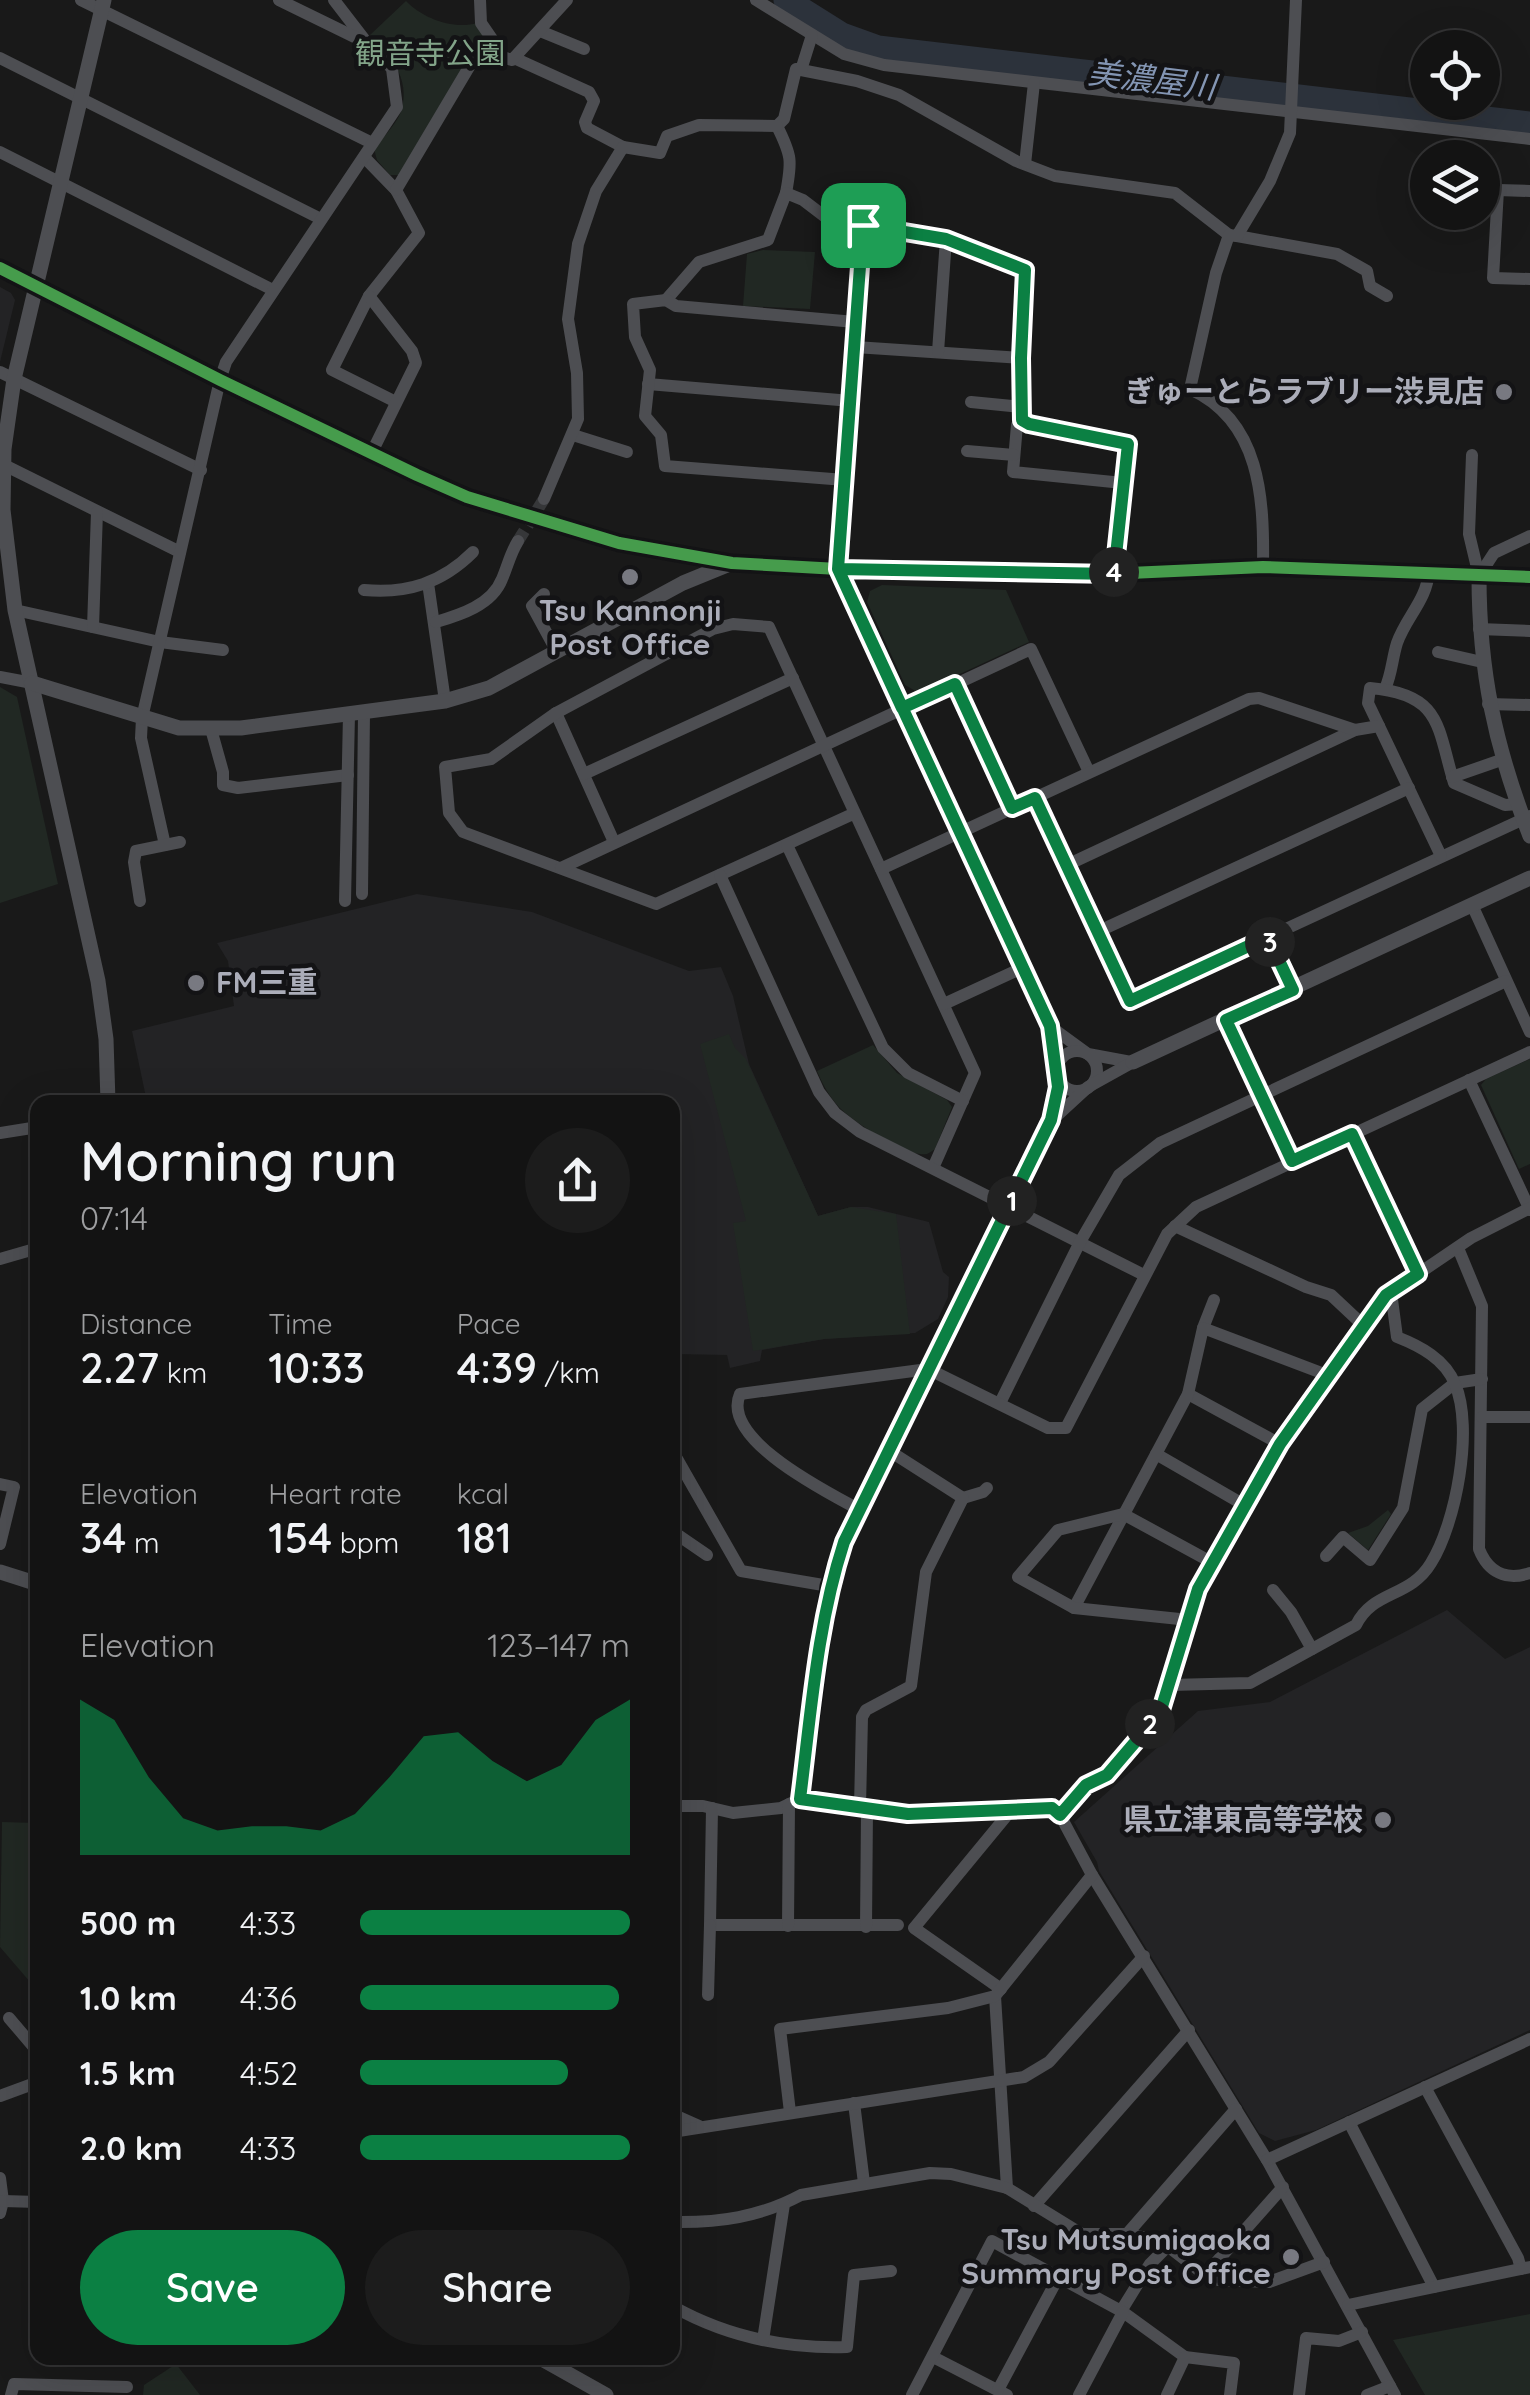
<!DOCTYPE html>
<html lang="en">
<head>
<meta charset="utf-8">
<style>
	:root { --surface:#131313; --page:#1c1c1c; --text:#f1f3f6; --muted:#9d9ea0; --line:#323233; --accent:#0b8043 }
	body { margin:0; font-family:Quicksand,"Noto Sans JP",sans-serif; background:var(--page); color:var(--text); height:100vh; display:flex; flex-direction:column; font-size:38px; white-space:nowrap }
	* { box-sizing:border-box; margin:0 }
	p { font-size:32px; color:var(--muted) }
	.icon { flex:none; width:55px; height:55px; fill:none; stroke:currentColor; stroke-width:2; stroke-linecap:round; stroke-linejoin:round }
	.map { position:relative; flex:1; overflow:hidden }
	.panel { position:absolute; left:30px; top:1095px; width:650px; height:1270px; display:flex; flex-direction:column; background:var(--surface); border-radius:20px; box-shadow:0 10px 40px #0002,0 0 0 2px var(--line) }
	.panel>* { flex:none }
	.fabs { position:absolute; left:1410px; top:30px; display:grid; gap:20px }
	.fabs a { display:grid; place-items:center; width:90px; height:90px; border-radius:50%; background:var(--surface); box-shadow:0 10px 40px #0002,0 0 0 2px var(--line); font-size:50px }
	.pin { position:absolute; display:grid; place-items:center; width:85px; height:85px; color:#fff; margin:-42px; border-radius:20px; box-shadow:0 5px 15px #0006 }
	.km { position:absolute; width:50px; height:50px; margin:-25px; border-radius:50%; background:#222; color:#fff; font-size:28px; line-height:50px; text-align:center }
	.round { display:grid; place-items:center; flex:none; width:105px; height:105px; border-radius:52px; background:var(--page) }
	.summary { display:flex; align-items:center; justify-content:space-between; height:170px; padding:0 50px }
	h1 { font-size:55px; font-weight:600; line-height:75px }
	.figures { display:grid; grid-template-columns:repeat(3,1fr); gap:15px; height:170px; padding:10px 50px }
	.figures div { display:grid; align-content:center }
	.figures b { font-size:42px; font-weight:600 }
	.figures small { font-size:28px; font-weight:400 }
	.figures p { font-size:28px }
	.chart { height:280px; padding:20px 50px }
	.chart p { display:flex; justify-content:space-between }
	.chart svg { width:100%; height:180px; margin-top:10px; fill:var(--accent); opacity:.7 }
	.primary-button { display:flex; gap:20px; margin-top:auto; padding:20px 50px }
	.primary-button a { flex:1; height:115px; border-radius:60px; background:var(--accent); color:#fff; font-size:40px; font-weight:600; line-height:115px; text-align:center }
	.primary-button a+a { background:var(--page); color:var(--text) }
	ul { padding:0 50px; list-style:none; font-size:32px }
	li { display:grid; grid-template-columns:160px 120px 1fr; align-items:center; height:75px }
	li i { height:25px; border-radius:12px; background:var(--accent) }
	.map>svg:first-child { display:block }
</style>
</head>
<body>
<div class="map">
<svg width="1530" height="2395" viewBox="0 0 1530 2395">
	<rect width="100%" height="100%" fill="#191919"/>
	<g fill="#232325">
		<polygon points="0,287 11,293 15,300 0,362"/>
		<polygon points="417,894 532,912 689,971 721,967 733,996 749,1064 818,1216 851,1207 868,1207 929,1222 943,1272 949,1277 948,1297 938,1319 915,1333 824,1339 762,1350 760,1361 730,1368 727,1355 673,1354 672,1102 147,1102 132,1031 234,1006 228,961 217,943"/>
		<polygon points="1447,1610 1505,1659 1530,1647 1530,2030 1316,2130 1275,2141 1259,2133 1099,1871 1097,1862 1074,1822 1198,1711 1270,1702"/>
	</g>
	<g fill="#212823">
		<path d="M406 1C422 18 453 30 477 23L488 40 470 57 400 175H390L377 160 374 149C383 137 399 122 402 108 410 79 390 52 369 36Z"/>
		<polygon points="763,250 815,252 810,309 743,306 747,254"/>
		<polygon points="882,585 1006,590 1029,642 919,693 905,685 867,602 870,591"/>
		<polygon points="0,687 17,697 58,884 0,903"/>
		<polygon points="729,1034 735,1048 746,1059 818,1216 851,1207 896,1214 910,1334 824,1339 753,1351 733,1223 746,1221 700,1044"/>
		<path d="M873 1045 897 1073 947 1100 952 1107 935 1149C929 1153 928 1155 920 1154 902 1153 850 1120 838 1106 829 1096 822 1083 817 1071Z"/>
		<polygon points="1530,1059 1530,1164 1519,1169 1481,1085 1486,1079"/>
		<polygon points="1388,1510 1391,1514 1368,1550 1348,1533 1368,1526"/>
		<polygon points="2,1822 37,1823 37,1990 0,1947"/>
		<polygon points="1530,2314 1530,2395 1425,2395 1393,2340"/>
		<polygon points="176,2364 200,2395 143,2395 144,2385"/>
	</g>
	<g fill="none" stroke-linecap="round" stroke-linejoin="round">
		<polyline stroke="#2c323b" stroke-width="25" points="786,0 842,35 878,48 1530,124"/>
		<polyline stroke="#363739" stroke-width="12" stroke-dasharray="12 6" stroke-linecap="butt" points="518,541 544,499"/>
		<g stroke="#4d4e52" stroke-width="12">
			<polyline points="81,0 372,143"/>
			<polyline points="334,0 364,39"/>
			<polyline points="480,0 481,23 492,39 492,48"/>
			<polyline points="756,0 844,54 884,65 1530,139"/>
			<polyline points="540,31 584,49"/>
			<polyline points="0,58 321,219"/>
			<polyline points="514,58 589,92 594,101 585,122 587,128 623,147"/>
			<polyline points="801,70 857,81 899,95 1016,161 1055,176 1175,193 1229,235"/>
			<polyline points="0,152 273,290"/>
			<polyline points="364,157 396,190 419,233 369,296 332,370 396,402"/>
			<polyline points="1025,164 1034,83"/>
			<polyline points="396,190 475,57 492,48 499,56 512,60 567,0"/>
			<polyline points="1530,191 1498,190 1493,278 1530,279"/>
			<path d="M786 193C792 161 792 156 777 126L784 119 796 69 801 70 812 35"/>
			<polyline points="1237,236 1337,254 1367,271 1370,286 1387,296"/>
			<polyline points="369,296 412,351 416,363 371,454"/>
			<path d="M666 300 699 262 768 240 786 193 803 200 841 229C904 218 968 248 1025 270L1021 358 1022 420 1029 424 1128 444 1114 574"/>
			<polyline points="855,347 1021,358"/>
			<polyline points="938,352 946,239"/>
			<polyline points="0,372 201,470"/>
			<polyline points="648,384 851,401"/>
			<polyline points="971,402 1022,407"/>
			<polyline points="1022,420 1017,425 1013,472 1123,483"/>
			<polyline points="573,435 627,452"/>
			<polyline points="967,451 1014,455"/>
			<polyline points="1472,455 1469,534 1479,576"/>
			<polyline points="0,463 180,552"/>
			<polyline points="845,480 665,466 661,435 645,416 650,370 635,337 633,304 666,300 676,306 855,322"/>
			<polyline points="544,499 578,419 577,373 568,319 578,244 596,191 623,147 660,153 667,136 699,125 777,126"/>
			<path d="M1263 567C1264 499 1261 421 1190 389L1216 273 1229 235 1237 236 1270 181 1290 133 1296 0"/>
			<polyline points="838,569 863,225"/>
			<polyline points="1479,576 1494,553 1530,536"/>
			<polyline points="428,583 445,701"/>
			<path d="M364 590C407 594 442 583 473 552"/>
			<polyline points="544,594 532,606 557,652"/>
			<polyline points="15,610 160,642 223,650"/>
			<path d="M436 622C460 615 492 605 502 579 508 565 510 554 518 541"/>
			<polyline points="93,627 97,512"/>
			<polyline points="1479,629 1530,631"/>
			<polyline points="1438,652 1482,662"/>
			<polyline points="0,677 32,683"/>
			<polyline points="955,684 1012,808"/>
			<path d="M1385 689C1392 673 1392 659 1397 643 1406 617 1427 600 1429 571"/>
			<polyline points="1488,704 1530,705"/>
			<polyline points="556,713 614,842"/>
			<path d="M1379 726 1368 703 1370 688C1442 694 1437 727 1454 783L1505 805 1519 804"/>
			<polyline points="211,729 223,772 223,785 238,788 348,775"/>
			<polyline points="584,774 793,678"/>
			<polyline points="1452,777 1501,760"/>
			<polyline points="1035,798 1130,1001 1530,816"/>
			<polyline points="855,813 656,904 463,832 449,813 445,767 491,759 556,713 713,629 733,624 769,627 975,1073 933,1168"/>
			<polyline points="165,845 141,738 142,718 220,380 226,362 397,107 392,69 373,46 279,0"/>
			<polyline points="787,845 883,1048 908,1073 963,1101"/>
			<polyline points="1067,865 1355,730 1379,726 1441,856"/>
			<polyline points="561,868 1031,649 1089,772"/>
			<polyline points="881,869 1249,699 1259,698 1355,730"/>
			<polyline points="720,875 819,1092 835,1113 860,1132 1144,1275"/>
			<polyline points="362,894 364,713"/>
			<polyline points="140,901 134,862 136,851 180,842"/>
			<polyline points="345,901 349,714"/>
			<polyline points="1473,907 1530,1032"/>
			<polyline points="1097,932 1409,788"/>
			<polyline points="1268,937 1293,989"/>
			<polyline points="944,1004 1022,968"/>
			<polyline points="1226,1020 1292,1161"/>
			<polyline points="1050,1027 1057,1087 1052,1118"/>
			<polyline points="1051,1027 1088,1054 1131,1062"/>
			<circle cx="1077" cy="1071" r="20"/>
			<polyline points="1469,1080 1530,1210"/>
			<polyline points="1051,1121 1088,1087 1133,1062"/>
			<polyline points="0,1133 38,1127"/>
			<polyline points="1352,1134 1418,1274"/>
			<polyline points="1175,1226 1306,1287 1331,1295 1363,1325"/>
			<path d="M1458 1248 1482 1306 1479 1549C1488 1572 1506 1581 1530 1573"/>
			<polyline points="0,1259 38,1248"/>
			<polyline points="1203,1328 1214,1300"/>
			<polyline points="1188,1394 1280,1444"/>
			<polyline points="1000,1403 1080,1242 1119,1175 1160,1143 1506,981"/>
			<polyline points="1482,1417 1530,1417"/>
			<polyline points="672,1450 741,1571 829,1586"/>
			<polyline points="1156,1454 1246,1506"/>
			<polyline points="0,1484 14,1487 0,1544"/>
			<polyline points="963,1498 983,1492 987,1488"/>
			<path d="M858 1509C827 1492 720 1439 740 1394L928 1369 1048 1428H1066L1167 1234 1196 1207 1530 1052"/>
			<polyline points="672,1531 707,1555"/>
			<polyline points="1326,1556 1343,1537 1370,1560 1403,1508 1422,1409 1455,1383 1482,1379"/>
			<polyline points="1273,1590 1291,1612 1312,1649"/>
			<polyline points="1074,1608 1188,1394 1203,1328 1327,1375"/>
			<polyline points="1189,1620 1074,1608 1018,1577 1058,1530 1123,1514 1213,1563"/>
			<path d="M1170 1685 1250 1683 1356 1625C1373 1590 1410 1598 1431 1563 1456 1523 1474 1428 1455 1384 1445 1359 1420 1346 1397 1337L1391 1292"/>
			<polyline points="672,1806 703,1806 733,1813 781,1808 800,1799 908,1814 1052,1808 1060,1815 1092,1875 1267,2160 1395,2395"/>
			<polyline points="860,1807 862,1717 866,1710 911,1686 926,1572 963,1498 888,1450"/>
			<polyline points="712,1808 710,1925 898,1925"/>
			<polyline points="1060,1815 1086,1785 1107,1775 1160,1713 1198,1589 1303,1408 1387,1295 1471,1238 1530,1208"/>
			<polyline points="788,1926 789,1804"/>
			<polyline points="866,1927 867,1809"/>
			<polyline points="1001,1989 914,1928 1013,1808"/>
			<polyline points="708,1995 710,1925"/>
			<polyline points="995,1996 1007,2188"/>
			<polyline points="9,2018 38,2052"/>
			<polyline points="1425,2087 1518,2258 1521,2269"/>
			<polyline points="0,2096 38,2082"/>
			<polyline points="854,2103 864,2183"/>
			<polyline points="790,2112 780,2029 948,2008 995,1996 1092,1875"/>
			<polyline points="672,2114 699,2126"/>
			<polyline points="1349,2122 1434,2287"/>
			<polyline points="672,2132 1024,2077 1049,2062 1144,1956"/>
			<polyline points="1267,2160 1530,2039"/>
			<polyline points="0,2178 3,2201 0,2213"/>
			<polyline points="3,2201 38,2202"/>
			<polyline points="1034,2206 1189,2030"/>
			<path d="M672 2222C719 2223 760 2217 801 2195L930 2173 951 2174 1007 2188 1082 2234H1127L1161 2241 1205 2275 1219 2280 1269 2282 1324 2262"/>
			<polyline points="1127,2234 1236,2109"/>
			<polyline points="1205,2275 1283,2187"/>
			<polyline points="1348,2305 1530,2267"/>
			<path d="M672 2306C727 2337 784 2349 847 2347L854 2275 891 2271"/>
			<polyline points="1121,2311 1150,2264 1169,2245"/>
			<polyline points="763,2340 784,2204"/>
			<polyline points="933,2357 1007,2395"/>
			<polyline points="998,2390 1059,2276"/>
			<polyline points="11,2395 14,2384 127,2387"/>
			<polyline points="912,2395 992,2241 1123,2312 1185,2357 1234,2363 1230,2395"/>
			<polyline points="1079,2395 1123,2312"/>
			<polyline points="1167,2395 1185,2357"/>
			<polyline points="1299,2395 1306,2338 1339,2341 1362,2332"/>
			<polyline points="1367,2395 1390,2386"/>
		</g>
		<g stroke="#4d4e52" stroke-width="15">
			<polyline points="104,0 14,379 4,449 3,510 15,610 98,981 106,1039 108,1102"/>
			<polyline points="0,268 220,380 417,475 467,497 619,543 732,563 838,569 1085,575 1263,567 1530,577"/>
			<polyline points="838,569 1050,1027"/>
			<path d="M1479 576C1479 671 1495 747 1530 836"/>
			<polyline points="32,683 179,728 241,728 445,701 489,688 683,583 732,563"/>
			<polyline points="1133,1062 1530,878"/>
			<polyline points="0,1572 38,1584"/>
			<polyline points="800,1799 829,1586 844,1542 1051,1121"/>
			<polyline points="540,2358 606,2395"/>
		</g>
		<defs>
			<g id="cycleway">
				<polyline points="0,268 220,380 417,475 467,497 619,543 732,563 838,569 1085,575 1263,567 1530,577"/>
				<polyline points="800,1799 829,1586 844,1542 1051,1121 1057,1087 1050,1027 838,569 863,225"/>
			</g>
		</defs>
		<use href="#cycleway" stroke="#131315" stroke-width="19"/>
		<use href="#cycleway" stroke="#469c4c" stroke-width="12"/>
	</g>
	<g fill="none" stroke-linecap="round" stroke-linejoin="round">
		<defs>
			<path id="route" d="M863 225 838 569 1050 1026 1058 1087 1051 1120 844 1542C817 1625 811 1713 800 1799L908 1814 1052 1808 1060 1815 1086 1785 1107 1775 1160 1713 1198 1589 1280 1444 1386 1295 1418 1274 1352 1134 1292 1161 1226 1020 1293 990 1268 937 1130 1001 1035 798 1012 808 955 684 902 708 838 569 1114 574 1128 444 1029 424 1022 420 1021 358 1025 270 946 239 863 225"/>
		</defs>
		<use href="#route" stroke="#fff" stroke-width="20"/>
		<use href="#route" stroke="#0b8043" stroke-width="12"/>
	</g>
	<g fill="#787981" stroke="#131315" stroke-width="4">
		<circle cx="1504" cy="392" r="10"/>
		<circle cx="630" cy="577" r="10"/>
		<circle cx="196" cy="983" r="10"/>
		<circle cx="1383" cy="1820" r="10"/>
		<circle cx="1291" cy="2257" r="10"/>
	</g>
	<g text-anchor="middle" stroke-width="9" stroke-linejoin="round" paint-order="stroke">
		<g font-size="30" fill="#82a489" stroke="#131315">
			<text x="430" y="64">観音寺公園</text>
		</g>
		<g font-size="30" font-weight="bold" fill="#abadb9" stroke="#131315" text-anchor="end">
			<text x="1484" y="402">ぎゅーとらラブリー渋見店</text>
			<text x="630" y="621" text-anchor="middle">Tsu Kannonji<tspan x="630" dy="34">Post Office</tspan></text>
			<text x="216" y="993" text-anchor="start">FM三重</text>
			<text x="1363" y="1830">県立津東高等学校</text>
			<text x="1271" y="2250">Tsu Mutsumigaoka<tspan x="1271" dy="34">Summary Post Office</tspan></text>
		</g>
		<g font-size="32" font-style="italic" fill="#8395b3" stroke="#131315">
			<text transform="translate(1152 80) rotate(7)" y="11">美濃屋川</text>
		</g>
	</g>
</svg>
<div class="fabs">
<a><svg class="icon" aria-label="locate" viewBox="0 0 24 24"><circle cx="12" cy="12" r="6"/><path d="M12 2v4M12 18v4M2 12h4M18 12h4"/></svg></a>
<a><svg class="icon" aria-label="layers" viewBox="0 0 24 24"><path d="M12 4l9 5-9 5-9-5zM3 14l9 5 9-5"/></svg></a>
</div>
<div class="pin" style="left:863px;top:225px;background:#1e9e55"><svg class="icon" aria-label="arrive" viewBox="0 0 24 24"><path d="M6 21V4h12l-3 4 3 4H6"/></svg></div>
<b class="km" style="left:1012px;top:1201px">1</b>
<b class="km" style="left:1150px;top:1724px">2</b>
<b class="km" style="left:1270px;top:942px">3</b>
<b class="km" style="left:1114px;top:572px">4</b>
<section class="panel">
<div class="summary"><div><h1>Morning run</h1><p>07:14</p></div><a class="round"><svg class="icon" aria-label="share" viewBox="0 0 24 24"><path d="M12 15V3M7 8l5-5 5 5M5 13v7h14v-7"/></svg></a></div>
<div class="figures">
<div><p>Distance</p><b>2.27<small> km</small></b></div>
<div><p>Time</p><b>10:33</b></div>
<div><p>Pace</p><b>4:39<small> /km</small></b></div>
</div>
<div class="figures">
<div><p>Elevation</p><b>34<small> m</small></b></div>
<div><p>Heart rate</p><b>154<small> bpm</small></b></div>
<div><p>kcal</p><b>181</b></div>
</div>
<div class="chart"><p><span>Elevation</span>123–147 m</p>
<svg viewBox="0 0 160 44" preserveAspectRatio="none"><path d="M0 44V6L10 11L20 25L30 35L40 38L50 37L60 37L70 38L80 34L90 25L100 15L110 14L120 21L130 26L140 22L150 11L160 6V44z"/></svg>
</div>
<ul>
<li><b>500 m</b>4:33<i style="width:100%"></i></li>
<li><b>1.0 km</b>4:36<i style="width:96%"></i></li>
<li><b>1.5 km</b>4:52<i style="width:77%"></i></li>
<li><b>2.0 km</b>4:33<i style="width:100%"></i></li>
</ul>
<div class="primary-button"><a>Save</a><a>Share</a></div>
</section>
</div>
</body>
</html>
